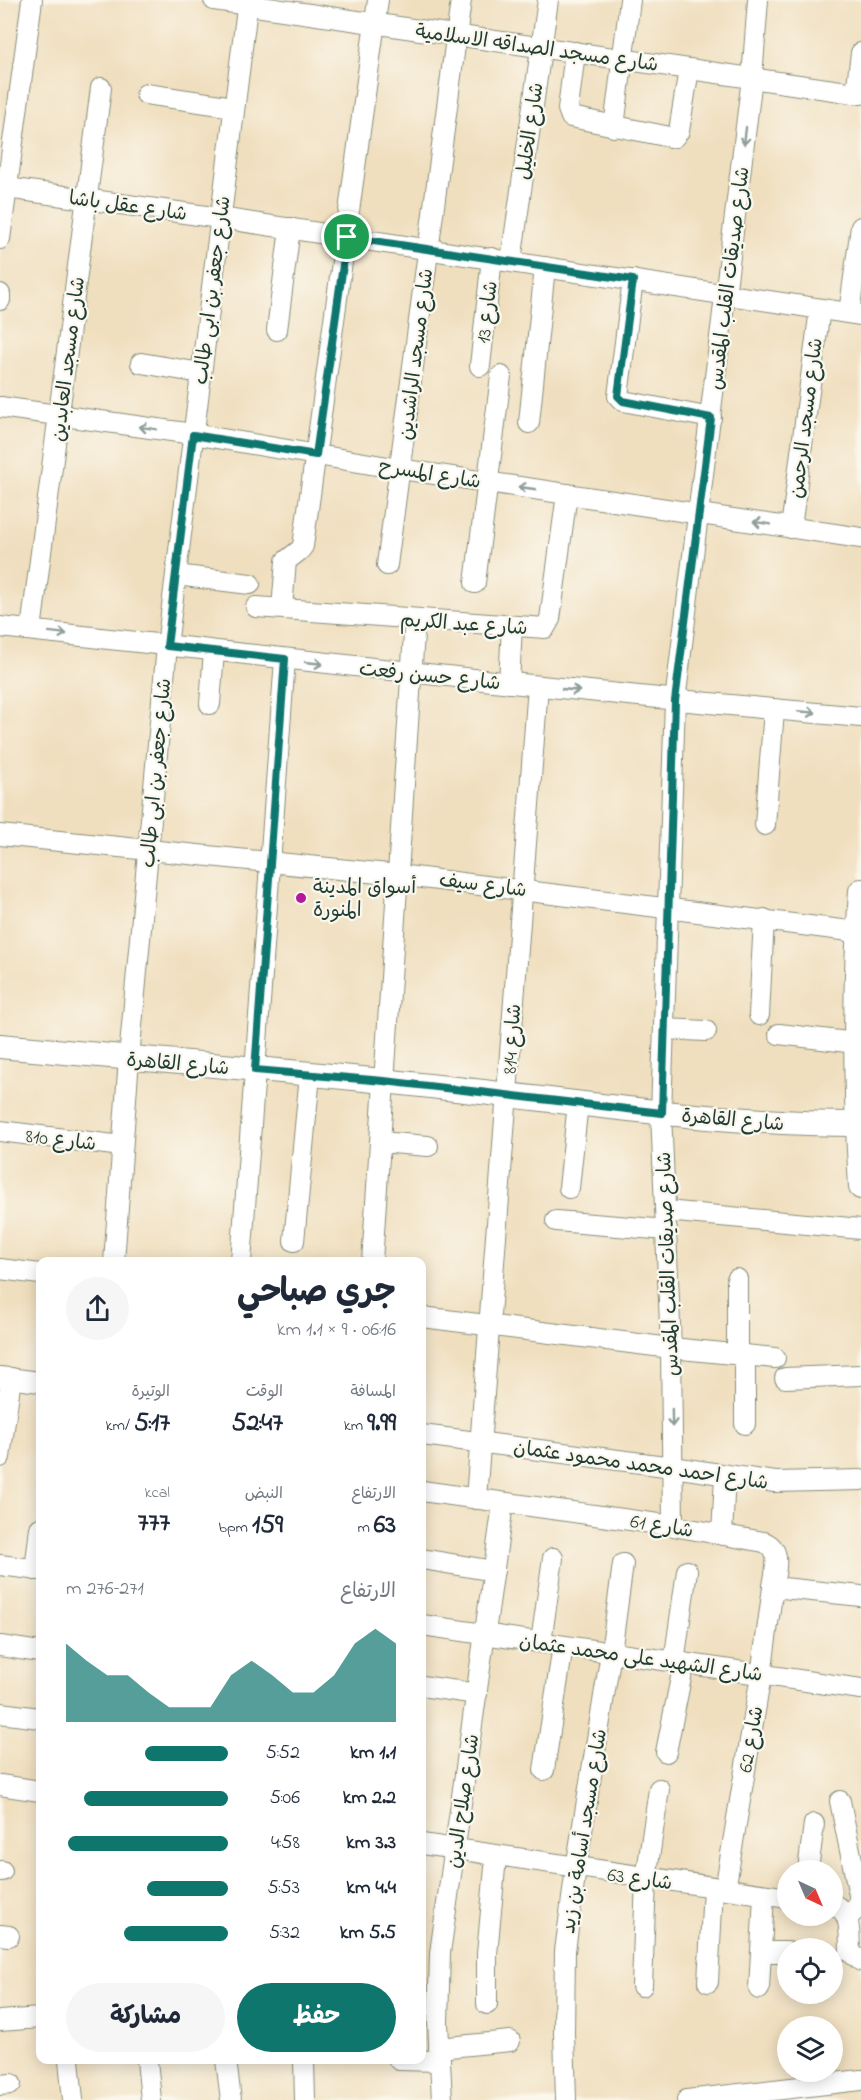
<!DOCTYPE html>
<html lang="ar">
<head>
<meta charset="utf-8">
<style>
	:root { --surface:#fff; --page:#f6f6f7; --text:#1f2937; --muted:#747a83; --accent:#0f766e }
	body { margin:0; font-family:"Indie Flower","Playpen Sans Arabic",sans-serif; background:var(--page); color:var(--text); direction:rtl; height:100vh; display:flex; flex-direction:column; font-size:22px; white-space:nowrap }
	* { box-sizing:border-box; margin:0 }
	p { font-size:20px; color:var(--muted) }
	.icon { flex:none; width:33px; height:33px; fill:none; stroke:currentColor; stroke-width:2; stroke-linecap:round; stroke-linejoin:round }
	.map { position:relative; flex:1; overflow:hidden; direction:ltr }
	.sheet { position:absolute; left:36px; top:1257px; width:390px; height:807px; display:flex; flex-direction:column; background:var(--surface); border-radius:12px; box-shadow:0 3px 15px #0003; direction:rtl }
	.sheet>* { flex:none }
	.needle { width:39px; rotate:136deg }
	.buttons { position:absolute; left:777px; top:1860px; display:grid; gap:12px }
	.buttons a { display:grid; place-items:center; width:66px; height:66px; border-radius:50%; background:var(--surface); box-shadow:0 3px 15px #0003; font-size:30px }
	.pin { position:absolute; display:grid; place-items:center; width:51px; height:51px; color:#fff; margin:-26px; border:3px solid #fff; border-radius:50%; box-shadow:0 2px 6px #0007 }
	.round { display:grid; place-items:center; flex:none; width:63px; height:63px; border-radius:32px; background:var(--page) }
	.summary { display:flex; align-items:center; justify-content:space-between; height:102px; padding:0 30px }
	h1 { font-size:33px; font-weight:700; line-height:45px }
	.stats { display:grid; grid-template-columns:repeat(3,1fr); gap:9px; height:102px; padding:6px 30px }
	.stats div { display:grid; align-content:center }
	.stats b { font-size:26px; font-weight:700 }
	.stats small { font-size:16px; font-weight:400 }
	.stats p { font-size:16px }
	.chart { height:168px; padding:12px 30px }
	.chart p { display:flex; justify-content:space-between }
	.chart svg { width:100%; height:108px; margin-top:6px; fill:var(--accent); opacity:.7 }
	.button { display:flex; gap:12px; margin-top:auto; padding:12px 30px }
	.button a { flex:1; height:69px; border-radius:36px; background:var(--accent); color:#fff; font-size:24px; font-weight:700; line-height:69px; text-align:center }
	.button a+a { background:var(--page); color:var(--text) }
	ul { padding:0 30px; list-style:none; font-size:20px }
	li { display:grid; grid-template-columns:96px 72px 1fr; align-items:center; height:45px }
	li i { height:15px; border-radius:8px; background:var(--accent) }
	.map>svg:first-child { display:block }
</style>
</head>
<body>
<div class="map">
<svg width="861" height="2100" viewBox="0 0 861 2100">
	<rect width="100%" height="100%" fill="#fbf7ec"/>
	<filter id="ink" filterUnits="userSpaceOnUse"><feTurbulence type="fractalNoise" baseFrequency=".0167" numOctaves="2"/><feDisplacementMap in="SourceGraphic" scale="12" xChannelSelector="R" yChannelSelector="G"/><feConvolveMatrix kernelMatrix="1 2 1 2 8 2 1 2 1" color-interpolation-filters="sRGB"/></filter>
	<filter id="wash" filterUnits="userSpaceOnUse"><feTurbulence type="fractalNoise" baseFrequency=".008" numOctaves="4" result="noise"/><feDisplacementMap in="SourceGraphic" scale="24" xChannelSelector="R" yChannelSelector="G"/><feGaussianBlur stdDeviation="1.35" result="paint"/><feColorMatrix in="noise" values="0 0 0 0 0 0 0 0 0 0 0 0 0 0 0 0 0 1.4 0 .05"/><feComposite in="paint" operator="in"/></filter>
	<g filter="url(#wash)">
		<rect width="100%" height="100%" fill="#f0dfbf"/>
	</g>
	<g filter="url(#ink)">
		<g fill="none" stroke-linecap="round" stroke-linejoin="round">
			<defs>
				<g id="minor">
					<polyline points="214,0 861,94"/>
					<polyline points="575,52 568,109 571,117 670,137 674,137 679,131 689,69"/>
					<polyline points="856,93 861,53"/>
					<polyline points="146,94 234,107"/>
					<polyline points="614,127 630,0"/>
					<polyline points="0,187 220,218 861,315"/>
					<polyline points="0,239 32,0"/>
					<polyline points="511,261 548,0"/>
					<polyline points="633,280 618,396 623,401 711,418"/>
					<polyline points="0,294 0,300"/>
					<polyline points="849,313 861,227"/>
					<polyline points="277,330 290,228"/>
					<polyline points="141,363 201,373"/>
					<polyline points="480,366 492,258"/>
					<polyline points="0,407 193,434 400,469 861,538"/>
					<polyline points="529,423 545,267"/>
					<polyline points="791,528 820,309"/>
					<polyline points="387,565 461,0"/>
					<polyline points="176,575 250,584"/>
					<polyline points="475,583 501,376"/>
					<polyline points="256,607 545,628 550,619 567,494"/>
					<polyline points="282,608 286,561 300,550 303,546 378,0"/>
					<path d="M0 627C287 658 573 692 861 717"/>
					<polyline points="31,630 101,88"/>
					<polyline points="509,683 512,626"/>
					<polyline points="210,704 214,651"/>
					<polyline points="765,825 774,710"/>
					<polyline points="0,835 398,875 858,932"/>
					<polyline points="759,1015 764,919"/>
					<polyline points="664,1029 706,1031"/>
					<polyline points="779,1034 856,1043"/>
					<polyline points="0,1131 122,1146"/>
					<polyline points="380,1142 428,1146"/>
					<polyline points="569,1188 578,1103"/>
					<polyline points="666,1211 861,1229"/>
					<polyline points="556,1221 667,1230"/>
					<polyline points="294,1241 310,1075"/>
					<polyline points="114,1262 129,1058 167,646 248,0"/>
					<polyline points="241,1262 285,659"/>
					<polyline points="372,1262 415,619"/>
					<polyline points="0,1269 40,1274"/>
					<polyline points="422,1317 671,1348 775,1358"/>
					<polyline points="737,1354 737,1279"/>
					<polyline points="0,1377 40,1382"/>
					<polyline points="785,1378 861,1375"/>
					<polyline points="745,1424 745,1355"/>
					<polyline points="422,1435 673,1467 775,1482 861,1480"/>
					<polyline points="0,1457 11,1378"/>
					<path d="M422 1491 673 1526 764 1542C783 1550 775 1570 773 1587L861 1596"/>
					<polyline points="476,1499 538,686"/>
					<polyline points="673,1526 671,1348 661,1113 675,701 752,78 758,0"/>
					<polyline points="722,1535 725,1476"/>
					<polyline points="422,1559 494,1571"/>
					<polyline points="0,1565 40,1570"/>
					<polyline points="35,1570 40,1528"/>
					<polyline points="422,1625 861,1689"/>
					<polyline points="541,1642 553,1558"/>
					<polyline points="0,1646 40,1652"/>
					<polyline points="674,1662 687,1571"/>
					<polyline points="422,1686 477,1694"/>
					<polyline points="0,1713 40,1718"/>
					<polyline points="666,1752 684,1663"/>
					<polyline points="544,1770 563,1646"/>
					<polyline points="0,1785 40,1791"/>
					<path d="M840 1801 859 1895C859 1906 856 1911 847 1918"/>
					<polyline points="422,1844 788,1898"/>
					<polyline points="808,1870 814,1824"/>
					<polyline points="0,1871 2,1871"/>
					<polyline points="725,1890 761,1675 773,1587"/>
					<path d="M832 1905C853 1909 849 1936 850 1952L861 1961"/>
					<polyline points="0,1935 9,1936"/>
					<polyline points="761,1952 788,1952"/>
					<polyline points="708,1982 713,1888"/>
					<polyline points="642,1986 646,1879 659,1789"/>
					<polyline points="759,1989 764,1895"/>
					<polyline points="487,2004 487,1954 496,1857"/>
					<polyline points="0,2021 40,2018"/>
					<polyline points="439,2048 510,2041"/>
					<polyline points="69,2060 73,2100"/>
					<polyline points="147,2060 151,2100"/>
					<polyline points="226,2060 231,2100"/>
					<polyline points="304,2060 305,2100"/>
					<polyline points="399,2060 440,2061"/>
					<polyline points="0,2085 11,2084"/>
					<polyline points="442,2100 438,2022 440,1953 503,1504"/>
					<polyline points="566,2100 564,2033 565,1951 576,1868 611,1653 623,1564"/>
					<polyline points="687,2100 861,2080"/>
				</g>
				<g id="tertiary">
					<path d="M861 891C854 990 855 1089 861 1187"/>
					<path d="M0 1046C149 1060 298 1071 447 1088 583 1103 720 1124 857 1124"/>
				</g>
			</defs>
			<use href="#minor" stroke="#888e7a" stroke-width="22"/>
			<use href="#tertiary" stroke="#888e7a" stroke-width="26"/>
			<use href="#minor" stroke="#fff" stroke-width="20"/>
			<use href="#tertiary" stroke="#fff" stroke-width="24"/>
		</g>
		<defs><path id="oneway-shaft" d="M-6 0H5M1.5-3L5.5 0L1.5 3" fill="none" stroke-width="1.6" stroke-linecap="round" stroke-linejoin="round" transform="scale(1.5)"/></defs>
		<g stroke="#8f9e9a">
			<use href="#oneway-shaft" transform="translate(745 136) rotate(97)"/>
			<use href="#oneway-shaft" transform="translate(148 428) rotate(-171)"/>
			<use href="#oneway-shaft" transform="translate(527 488) rotate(-172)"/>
			<use href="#oneway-shaft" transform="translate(762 523) rotate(-171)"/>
			<use href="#oneway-shaft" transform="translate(58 633) rotate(7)"/>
			<use href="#oneway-shaft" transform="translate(314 663) rotate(6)"/>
			<use href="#oneway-shaft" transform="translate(571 690) rotate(6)"/>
			<use href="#oneway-shaft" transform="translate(807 712) rotate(5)"/>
			<use href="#oneway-shaft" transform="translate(672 1418) rotate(89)"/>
		</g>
	</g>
	<g fill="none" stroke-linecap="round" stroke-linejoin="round" filter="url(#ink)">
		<defs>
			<polygon id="route" points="347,237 633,280 618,396 623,401 711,418 675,701 662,1113 384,1081 255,1070 285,659 167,646 193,435 316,455"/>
		</defs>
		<use href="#route" stroke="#fff" stroke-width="12"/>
		<use href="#route" stroke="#0f766e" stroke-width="8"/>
	</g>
	<circle fill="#b5179e" stroke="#fbf7ec" stroke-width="2" cx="301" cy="898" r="6"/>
	<g text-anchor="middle" stroke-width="4.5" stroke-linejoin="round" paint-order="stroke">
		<g font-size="20" fill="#1f3d34" stroke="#fbf7ec">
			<text transform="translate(537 47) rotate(8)" y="7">شارع مسجد الصداقه الاسلامية</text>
			<text transform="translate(529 131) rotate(-82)" y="7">شارع الخليل</text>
			<text transform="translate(128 205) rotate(8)" y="7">شارع عقل باشا</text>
			<text transform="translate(728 278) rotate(-83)" y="7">شارع صديقات القلب المقدس</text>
			<text transform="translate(211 290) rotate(-83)" y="7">شارع جعفر بن ابى طالب</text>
			<text transform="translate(486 312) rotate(-83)" y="7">شارع 13</text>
			<text transform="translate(415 354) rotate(-83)" y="7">شارع مسجد الراشدين</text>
			<text transform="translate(67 359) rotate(-83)" y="7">شارع مسجد العابدين</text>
			<text transform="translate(805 418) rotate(-83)" y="7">شارع مسجد الرحمن</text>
			<text transform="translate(430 473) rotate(9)" y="7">شارع المسرح</text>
			<text transform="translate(464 623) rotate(4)" y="7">شارع عبد الكريم</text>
			<text transform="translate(430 675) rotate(6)" y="7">شارع حسن رفعت</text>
			<text transform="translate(155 773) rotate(-85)" y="7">شارع جعفر بن ابى طالب</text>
			<text transform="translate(483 884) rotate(7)" y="7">شارع سيف</text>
			<text transform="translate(511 1039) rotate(-86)" y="7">شارع 814</text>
			<text transform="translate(178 1063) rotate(5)" y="7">شارع القاهرة</text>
			<text transform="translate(733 1119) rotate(5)" y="7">شارع القاهرة</text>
			<text transform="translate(61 1139) rotate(7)" y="7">شارع 810</text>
			<text transform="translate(667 1264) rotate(-92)" y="7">شارع صديقات القلب المقدس</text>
			<text transform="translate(641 1464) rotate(8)" y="7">شارع احمد محمد محمود عثمان</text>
			<text transform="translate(662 1525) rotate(9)" y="7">شارع 61</text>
			<text transform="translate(641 1657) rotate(8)" y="7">شارع الشهيد على محمد عثمان</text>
			<text transform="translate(750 1739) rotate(-80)" y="7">شارع 62</text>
			<text transform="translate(462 1801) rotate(-82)" y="7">شارع صلاح الدين</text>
			<text transform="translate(583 1831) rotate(-81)" y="7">شارع مسجد أسامة بن زيد</text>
			<text transform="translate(640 1878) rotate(8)" y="7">شارع 63</text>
		</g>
		<g font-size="20" fill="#1f3d34" stroke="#fbf7ec" text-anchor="start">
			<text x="313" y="893">أسواق المدينة<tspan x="313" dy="23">المنورة</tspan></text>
		</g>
	</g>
</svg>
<div class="buttons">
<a><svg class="needle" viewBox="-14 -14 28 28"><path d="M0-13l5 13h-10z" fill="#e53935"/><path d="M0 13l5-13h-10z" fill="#747a83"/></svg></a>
<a><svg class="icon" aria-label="locate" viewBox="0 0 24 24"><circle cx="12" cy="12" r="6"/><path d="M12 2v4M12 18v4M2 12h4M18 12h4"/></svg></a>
<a><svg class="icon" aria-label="layers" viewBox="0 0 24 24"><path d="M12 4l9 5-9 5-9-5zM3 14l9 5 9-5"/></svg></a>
</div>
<div class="pin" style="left:347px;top:237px;background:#1e9e55"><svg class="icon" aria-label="arrive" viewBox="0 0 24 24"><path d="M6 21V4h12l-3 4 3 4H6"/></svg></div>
<section class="sheet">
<div class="summary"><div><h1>جري صباحي</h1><p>06:16 · 9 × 1.1 km</p></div><a class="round"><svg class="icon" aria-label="share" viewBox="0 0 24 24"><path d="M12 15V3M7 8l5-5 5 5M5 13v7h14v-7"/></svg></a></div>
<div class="stats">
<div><p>المسافة</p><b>9.99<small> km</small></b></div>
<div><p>الوقت</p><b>52:47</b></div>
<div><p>الوتيرة</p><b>5:17<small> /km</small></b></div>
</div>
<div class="stats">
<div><p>الارتفاع</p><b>63<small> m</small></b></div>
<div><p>النبض</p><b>159<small> bpm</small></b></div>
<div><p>kcal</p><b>777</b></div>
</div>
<div class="chart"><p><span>الارتفاع</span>271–276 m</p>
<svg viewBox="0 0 160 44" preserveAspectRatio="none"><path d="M0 44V12L10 19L20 25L30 25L40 32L50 38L60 38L70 38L80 25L90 19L100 25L110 32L120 32L130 25L140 12L150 6L160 12V44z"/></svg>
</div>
<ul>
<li><b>1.1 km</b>5:52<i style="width:51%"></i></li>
<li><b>2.2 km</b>5:06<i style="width:89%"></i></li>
<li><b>3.3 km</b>4:58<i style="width:99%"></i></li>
<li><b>4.4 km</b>5:53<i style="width:50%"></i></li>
<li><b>5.5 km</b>5:32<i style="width:64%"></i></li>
</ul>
<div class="button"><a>حفظ</a><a>مشاركة</a></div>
</section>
</div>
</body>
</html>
